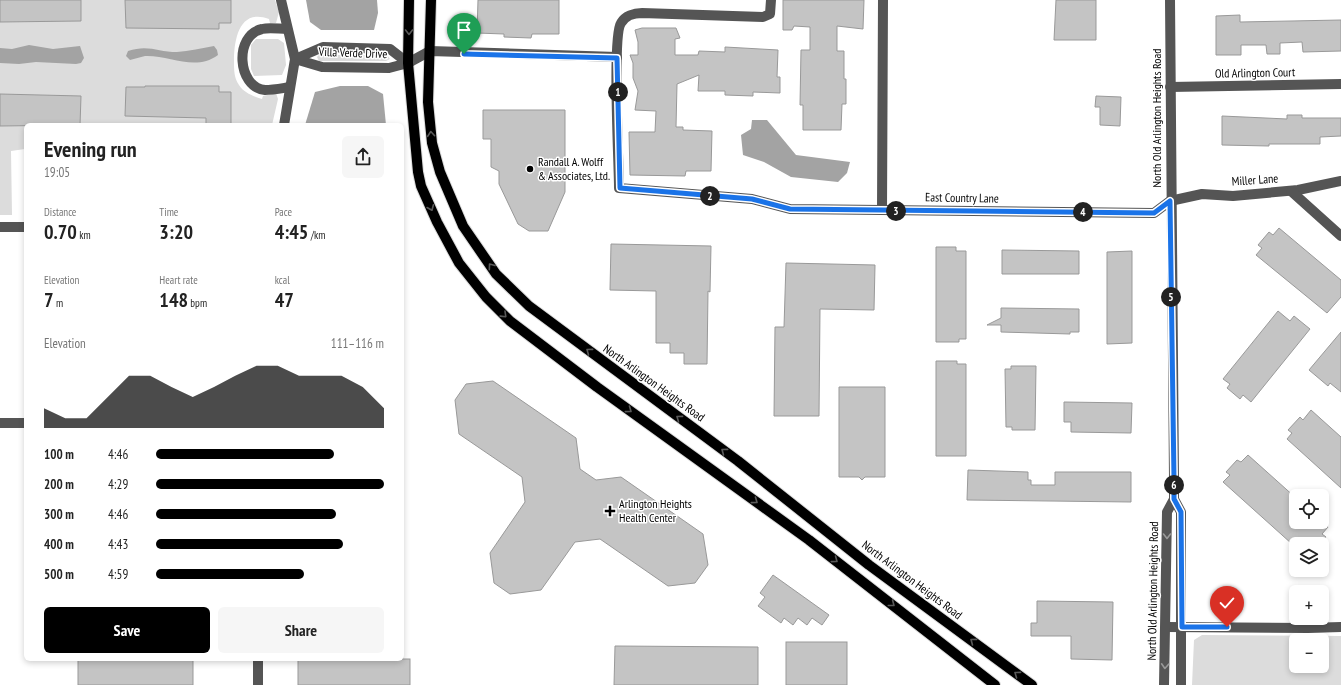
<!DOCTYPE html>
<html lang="en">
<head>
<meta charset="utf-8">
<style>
	:root { --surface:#fff; --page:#f6f6f6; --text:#222; --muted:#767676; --accent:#000 }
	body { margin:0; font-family:"PT Sans Narrow",sans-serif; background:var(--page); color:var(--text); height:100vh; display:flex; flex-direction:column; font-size:15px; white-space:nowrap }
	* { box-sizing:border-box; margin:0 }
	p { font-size:13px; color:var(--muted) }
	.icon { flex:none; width:22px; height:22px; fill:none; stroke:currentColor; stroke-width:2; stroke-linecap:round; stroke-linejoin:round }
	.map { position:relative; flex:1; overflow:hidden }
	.side { position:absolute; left:24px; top:123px; width:380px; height:538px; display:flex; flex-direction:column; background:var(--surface); border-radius:6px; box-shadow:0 2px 6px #0003 }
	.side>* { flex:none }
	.fabs { position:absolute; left:1289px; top:489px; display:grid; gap:8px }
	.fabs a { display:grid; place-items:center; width:40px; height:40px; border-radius:6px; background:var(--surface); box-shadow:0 2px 6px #0003; font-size:20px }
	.pin { position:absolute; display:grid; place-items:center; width:34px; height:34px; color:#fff; margin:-41px -17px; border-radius:50% 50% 50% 0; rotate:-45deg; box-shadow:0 0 4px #0007 }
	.pin .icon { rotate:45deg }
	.km { position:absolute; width:20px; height:20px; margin:-10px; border-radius:50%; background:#222; color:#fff; font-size:11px; line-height:20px; text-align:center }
	.round { display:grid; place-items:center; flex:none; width:42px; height:42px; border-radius:6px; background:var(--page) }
	.headline { display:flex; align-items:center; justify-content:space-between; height:68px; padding:0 20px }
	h1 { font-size:22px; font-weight:700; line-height:30px }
	.metrics { display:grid; grid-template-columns:repeat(3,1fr); gap:6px; height:68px; padding:4px 20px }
	.metrics div { display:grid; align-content:center }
	.metrics b { font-size:20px; font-weight:700 }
	.metrics small { font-size:11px; font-weight:400 }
	.metrics p { font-size:11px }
	.chart { height:112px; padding:8px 20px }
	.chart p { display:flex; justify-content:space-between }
	.chart svg { width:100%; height:72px; margin-top:4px; fill:var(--accent); opacity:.7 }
	.button { display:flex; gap:8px; margin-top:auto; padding:8px 20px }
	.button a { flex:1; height:46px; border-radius:6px; background:var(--accent); color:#fff; font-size:16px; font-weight:700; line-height:46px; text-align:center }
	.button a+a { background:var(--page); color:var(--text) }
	ul { padding:0 20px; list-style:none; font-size:13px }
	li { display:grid; grid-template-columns:64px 48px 1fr; align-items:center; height:30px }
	li i { height:10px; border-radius:5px; background:var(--accent) }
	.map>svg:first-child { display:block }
</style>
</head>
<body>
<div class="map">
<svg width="1341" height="685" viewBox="0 0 1341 685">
	<rect width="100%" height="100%" fill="#fff"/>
	<g fill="#dcdcdc" fill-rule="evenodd">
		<path d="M0 0H275L279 12 276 23H270L269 19C239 8 234 40 234 61 234 70 234 78 239 85 244 93 253 96 262 99L263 96 276 93 278 99 272 125H26L25 149 11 151 12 215H0Z"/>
		<polygon points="256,39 278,39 284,43 286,65 282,75 254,76 251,69 251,45"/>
		<polygon points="319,55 387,55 390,59 386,61 319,61 317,57"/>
		<path d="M1202 635 1341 636V685H1192L1194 640ZM1296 640H1322V666H1296Z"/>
	</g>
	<g fill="#a3a3a3">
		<polygon points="306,0 377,0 378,13 374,30 321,30 310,22"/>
		<polygon points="29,45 53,49 80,46 84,58 81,63 76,64 36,62 19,64 0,63 0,48 12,49"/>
		<path d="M214 46 217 50 218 55C195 72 170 55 145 56 140 57 135 59 130 60L126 56 128 51C148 44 158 52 177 52 189 51 202 48 214 46Z"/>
		<polygon points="340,86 368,86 383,94 386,125 305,125 315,92"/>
		<polygon points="752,120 767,120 796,155 850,162 847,173 838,182 791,177 764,162 743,155 741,135 751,129"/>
	</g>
	<g fill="#c4c4c4" stroke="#999">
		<polygon points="0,0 81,0 81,21 0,22"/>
		<polygon points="125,0 231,0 231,23 219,23 219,29 126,28"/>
		<polygon points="478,0 559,0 559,34 532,34 531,38 504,37 504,34 477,33"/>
		<polygon points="783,0 864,0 863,29 837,26 837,51 844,51 844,79 846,79 846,104 842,104 841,130 803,130 803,105 800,105 801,50 810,50 810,27 794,26 792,30 783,30"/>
		<polygon points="1056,0 1096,0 1096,40 1054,40"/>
		<polygon points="1240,15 1240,22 1341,20 1341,51 1303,52 1302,42 1280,43 1280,54 1267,54 1266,45 1241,45 1241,55 1216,55 1216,16"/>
		<polygon points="642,28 676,28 680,38 675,39 675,55 698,55 699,51 725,52 725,47 778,50 777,77 780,77 780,93 753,92 753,96 725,95 725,91 698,91 699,75 677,84 676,127 683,127 683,130 712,131 711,171 686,171 685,176 630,175 629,132 655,132 656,111 635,110 638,91 633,78 633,63 630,55 638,55 638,42 635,30"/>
		<polygon points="145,86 219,86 219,92 231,92 231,125 206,125 206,118 125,116 126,87 145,87"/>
		<polygon points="0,94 81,96 80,125 0,126"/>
		<polygon points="1096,96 1121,97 1120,126 1100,125 1100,107 1095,107"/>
		<polygon points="483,110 565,110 565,192 548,231 529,231 518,224 499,184 499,171 491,167 491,139 483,139"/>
		<polygon points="1287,115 1302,115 1302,118 1341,118 1341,136 1320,137 1320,144 1269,144 1269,146 1222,145 1222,116 1287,119"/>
		<polygon points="1279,228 1341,280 1341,297 1327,313 1256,255 1262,248 1258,245 1269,232 1273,235"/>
		<polygon points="611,244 711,246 710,292 708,291 707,364 684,364 684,353 670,353 670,343 656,343 656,291 610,290"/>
		<polygon points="936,247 956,247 956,251 966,251 966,339 959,339 959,342 936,342"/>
		<polygon points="1002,250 1079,251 1079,274 1002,274"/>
		<polygon points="1132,251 1132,343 1107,344 1107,252"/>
		<polygon points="786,263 875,265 874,310 820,309 819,416 774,416 775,327 784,327"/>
		<polygon points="1001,308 1079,309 1079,332 1070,332 1070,334 1001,332 1001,325 987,325 1001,318"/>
		<polygon points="1278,311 1290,321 1294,316 1310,329 1251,402 1243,395 1240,399 1227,388 1230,384 1223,379"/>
		<polygon points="1341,332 1341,392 1330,383 1328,386 1309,370"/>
		<polygon points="936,361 957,361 957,364 966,364 966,456 936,456"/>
		<polygon points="1011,366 1036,366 1035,430 1012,430 1012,427 1006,427 1005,369 1011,369"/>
		<polygon points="493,381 576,438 580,469 596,480 621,477 703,534 708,565 695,583 668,586 600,539 575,542 541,590 510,594 494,583 490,553 525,502 522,477 459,434 455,400 466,384"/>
		<polygon points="839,387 885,387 885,477 865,477 862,480 859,477 839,477"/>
		<polygon points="1064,402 1132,403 1131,433 1071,432 1071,422 1064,422"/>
		<polygon points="1311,410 1341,437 1341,488 1287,439 1292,433 1288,430 1300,417 1303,420"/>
		<polygon points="1248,455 1296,498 1296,522 1322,522 1328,527 1322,534 1326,537 1320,544 1292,544 1223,482 1230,475 1226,472 1237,460 1241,462"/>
		<polygon points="968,470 1028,472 1028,480 1031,480 1031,485 1055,485 1055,472 1131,472 1131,502 967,500"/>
		<polygon points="773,575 829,615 822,625 812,618 807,625 798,618 793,625 784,618 781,623 758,606 765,597 760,593"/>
		<polygon points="1037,601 1113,602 1112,660 1071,659 1071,636 1031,636 1031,623 1037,623"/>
		<rect x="786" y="642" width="61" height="43"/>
		<polygon points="615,646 758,647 758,685 614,685"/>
		<rect x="78" y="659" width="115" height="26"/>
		<rect x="298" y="659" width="112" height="26"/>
	</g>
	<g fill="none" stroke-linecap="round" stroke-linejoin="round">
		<defs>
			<g id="major">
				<polyline points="409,0 408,63 418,172 421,186 437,222 459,263 486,297 510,321 597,387 809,540 995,685"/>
				<polyline points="431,0 428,102 432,143 440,172 463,226 496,274 529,306 738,461 869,565 1032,685"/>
			</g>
		</defs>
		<use href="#major" stroke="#dbdbdb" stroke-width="12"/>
		<g stroke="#555" stroke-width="10">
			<polyline points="281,0 295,59 284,125"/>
			<path d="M771 0 770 14 763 17 642 13C634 13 625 16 621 23 612 36 619 164 619 188L752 199 790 209 1154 213 1170 201 1202 194 1233 196 1298 190 1341 181"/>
			<polyline points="1170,0 1174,479 1174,499 1181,512 1181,685"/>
			<path d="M287 29C279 29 270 27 262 29 234 35 237 87 265 90 273 90 283 88 290 87"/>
			<polygon points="323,47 390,49 408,63 389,68 322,67 295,59"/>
			<polyline points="408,63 430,51 617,57"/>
			<polyline points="1170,87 1341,84"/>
			<polyline points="1291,191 1341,236"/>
			<polyline points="882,210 883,0"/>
			<polyline points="0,227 26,227"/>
			<polyline points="0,423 26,423"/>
			<polyline points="1166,627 1308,628 1341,627"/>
			<polyline points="258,659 258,685"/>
			<polyline points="1164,685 1167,512 1174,499"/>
		</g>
		<use href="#major" stroke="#000" stroke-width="10"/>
	</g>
	<defs><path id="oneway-chevron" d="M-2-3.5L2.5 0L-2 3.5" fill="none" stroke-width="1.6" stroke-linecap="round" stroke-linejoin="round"/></defs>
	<g stroke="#595959">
		<use href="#oneway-chevron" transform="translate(409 32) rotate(90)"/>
		<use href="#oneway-chevron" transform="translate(431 134) rotate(-95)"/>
		<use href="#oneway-chevron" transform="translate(431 208) rotate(67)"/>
		<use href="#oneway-chevron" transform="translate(491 266) rotate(-126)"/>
		<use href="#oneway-chevron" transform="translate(504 315) rotate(44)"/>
		<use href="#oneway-chevron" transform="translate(589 351) rotate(-143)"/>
		<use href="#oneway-chevron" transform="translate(629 410) rotate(36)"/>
		<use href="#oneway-chevron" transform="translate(679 418) rotate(-144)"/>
		<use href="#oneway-chevron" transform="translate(724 451) rotate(-143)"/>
		<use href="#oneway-chevron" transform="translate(755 501) rotate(36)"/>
		<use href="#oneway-chevron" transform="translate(835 560) rotate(37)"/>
		<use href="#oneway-chevron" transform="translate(892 604) rotate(38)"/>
		<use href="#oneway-chevron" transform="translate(973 641) rotate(-143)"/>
		<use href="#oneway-chevron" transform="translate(1017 674) rotate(-144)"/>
	</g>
	<g stroke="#999">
		<use href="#oneway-chevron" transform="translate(1167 536) rotate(90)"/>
		<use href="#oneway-chevron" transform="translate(1165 666) rotate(93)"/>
	</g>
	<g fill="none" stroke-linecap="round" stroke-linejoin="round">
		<defs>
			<polyline id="route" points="464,54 617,58 620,188 752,199 790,209 1154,213 1170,201 1174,479 1174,499 1181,512 1182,627 1227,627"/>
		</defs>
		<use href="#route" stroke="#fff" stroke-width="8"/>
		<use href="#route" stroke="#1a73e8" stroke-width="5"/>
	</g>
	<g fill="#000" stroke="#fff" stroke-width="1.5">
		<circle cx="530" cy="169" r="4"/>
		<path d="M608 505h4v4h4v4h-4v4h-4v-4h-4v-4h4z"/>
	</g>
	<g text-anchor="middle" stroke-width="3" stroke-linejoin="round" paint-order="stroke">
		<g font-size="12" fill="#000" stroke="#fff">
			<text transform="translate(353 53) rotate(2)" y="4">Villa Verde Drive</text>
			<text transform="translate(1255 73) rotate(-1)" y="4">Old Arlington Court</text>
			<text transform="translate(1157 118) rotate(-90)" y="4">North Old Arlington Heights Road</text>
			<text transform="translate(1255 180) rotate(-4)" y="4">Miller Lane</text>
			<text transform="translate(962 198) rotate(1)" y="4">East Country Lane</text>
			<text transform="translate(654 383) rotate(36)" y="4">North Arlington Heights Road</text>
			<text transform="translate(912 580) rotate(37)" y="4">North Arlington Heights Road</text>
			<text transform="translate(1153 591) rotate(-89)" y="4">North Old Arlington Heights Road</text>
		</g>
		<g font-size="12" fill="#000" stroke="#fff" text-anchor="start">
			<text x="538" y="166">Randall A. Wolff<tspan x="538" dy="14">&amp; Associates, Ltd.</tspan></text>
			<text x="619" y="508">Arlington Heights<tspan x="619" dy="14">Health Center</tspan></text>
		</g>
	</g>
</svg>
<div class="fabs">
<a><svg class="icon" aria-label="locate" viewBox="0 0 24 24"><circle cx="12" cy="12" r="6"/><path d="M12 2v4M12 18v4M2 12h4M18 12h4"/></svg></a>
<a><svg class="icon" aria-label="layers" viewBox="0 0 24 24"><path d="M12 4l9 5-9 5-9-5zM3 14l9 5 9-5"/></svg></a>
<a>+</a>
<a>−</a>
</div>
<div class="pin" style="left:464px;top:54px;background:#1e9e55"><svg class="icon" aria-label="arrive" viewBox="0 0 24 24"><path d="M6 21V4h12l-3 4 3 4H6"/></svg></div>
<div class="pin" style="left:1227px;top:627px;background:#d93025"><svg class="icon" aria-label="check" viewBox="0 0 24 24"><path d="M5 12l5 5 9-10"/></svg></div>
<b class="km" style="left:618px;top:92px">1</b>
<b class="km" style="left:710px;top:196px">2</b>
<b class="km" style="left:896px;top:211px">3</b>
<b class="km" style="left:1083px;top:212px">4</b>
<b class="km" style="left:1171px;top:297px">5</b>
<b class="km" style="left:1174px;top:485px">6</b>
<section class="side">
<div class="headline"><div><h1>Evening run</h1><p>19:05</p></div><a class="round"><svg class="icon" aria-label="share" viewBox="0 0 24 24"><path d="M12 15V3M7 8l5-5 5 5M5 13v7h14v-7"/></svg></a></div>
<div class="metrics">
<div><p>Distance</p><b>0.70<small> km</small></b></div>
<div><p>Time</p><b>3:20</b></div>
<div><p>Pace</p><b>4:45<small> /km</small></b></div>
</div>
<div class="metrics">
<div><p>Elevation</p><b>7<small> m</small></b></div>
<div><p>Heart rate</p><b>148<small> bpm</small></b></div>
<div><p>kcal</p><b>47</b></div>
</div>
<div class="chart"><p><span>Elevation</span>111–116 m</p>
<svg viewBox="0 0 160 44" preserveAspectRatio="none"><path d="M0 44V32L10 38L20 38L30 25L40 12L50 12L60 19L70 25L80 19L90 12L100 6L110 6L120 12L130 12L140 12L150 19L160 32V44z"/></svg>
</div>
<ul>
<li><b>100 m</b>4:46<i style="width:78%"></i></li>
<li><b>200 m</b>4:29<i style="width:100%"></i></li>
<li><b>300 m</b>4:46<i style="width:79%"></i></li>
<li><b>400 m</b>4:43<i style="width:82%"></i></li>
<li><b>500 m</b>4:59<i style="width:65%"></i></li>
</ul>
<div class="button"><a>Save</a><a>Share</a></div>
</section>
</div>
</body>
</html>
